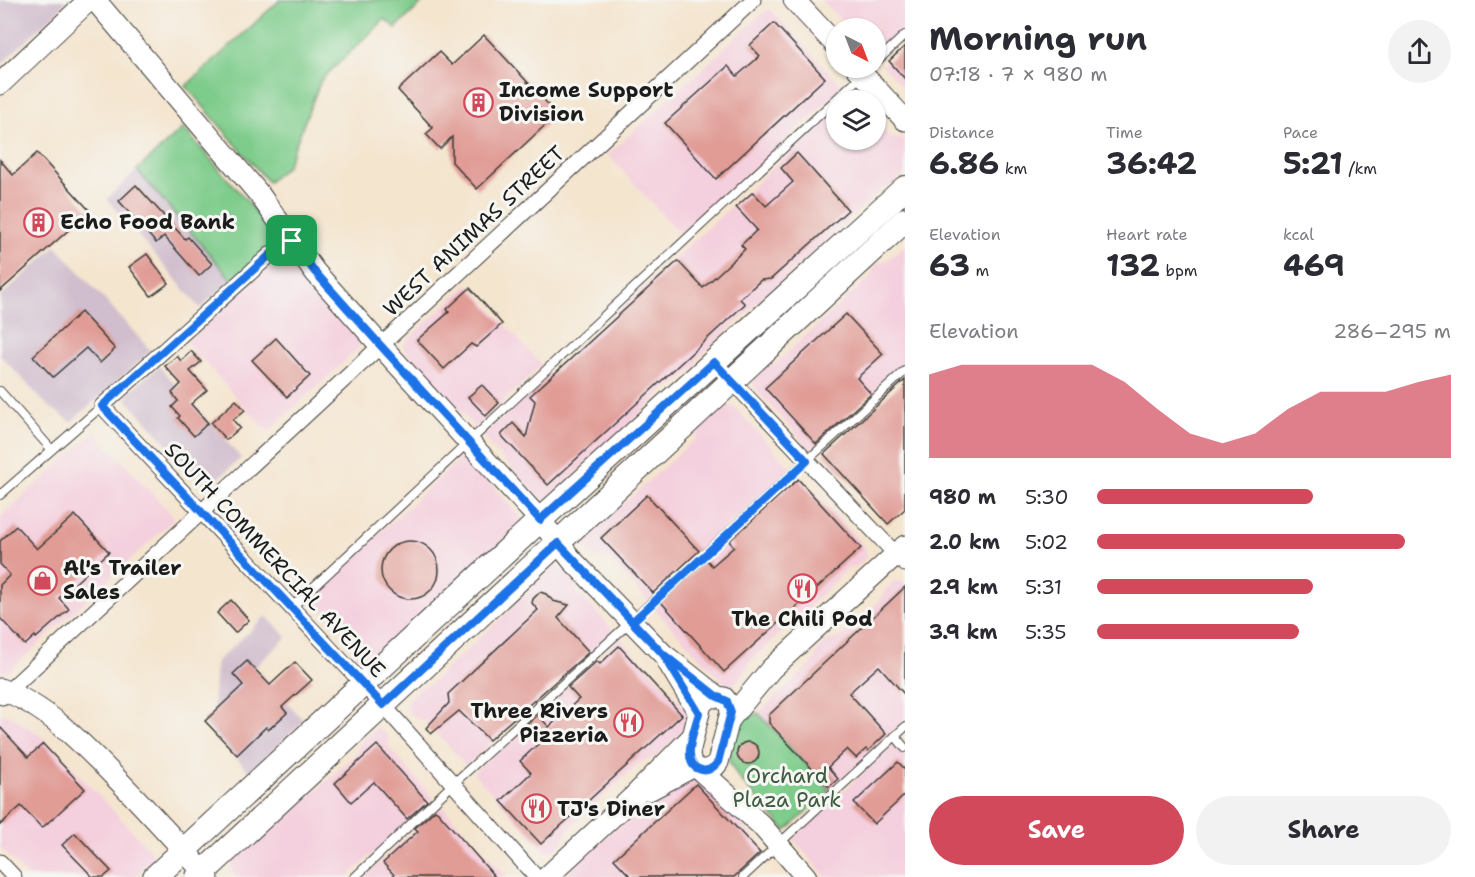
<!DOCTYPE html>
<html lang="en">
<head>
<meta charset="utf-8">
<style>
	:root { --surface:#fff; --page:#f2f2f3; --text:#2b2b33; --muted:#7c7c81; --accent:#d1495b }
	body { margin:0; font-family:"Shantell Sans",sans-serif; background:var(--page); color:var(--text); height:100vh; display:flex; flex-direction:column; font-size:22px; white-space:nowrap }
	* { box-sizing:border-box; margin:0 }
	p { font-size:20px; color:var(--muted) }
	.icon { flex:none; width:33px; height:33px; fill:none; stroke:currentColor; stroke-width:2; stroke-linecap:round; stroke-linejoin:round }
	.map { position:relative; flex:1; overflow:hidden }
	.sheet { display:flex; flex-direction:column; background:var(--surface); width:570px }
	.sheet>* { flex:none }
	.needle { width:39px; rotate:138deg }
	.buttons { position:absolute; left:826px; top:18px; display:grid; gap:12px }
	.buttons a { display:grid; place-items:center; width:60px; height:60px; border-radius:50%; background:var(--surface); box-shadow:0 2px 4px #0004; font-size:30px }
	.pin { position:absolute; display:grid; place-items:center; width:51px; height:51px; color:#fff; margin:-26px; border-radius:12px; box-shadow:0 3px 9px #0006 }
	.round { display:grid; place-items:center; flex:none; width:63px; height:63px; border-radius:32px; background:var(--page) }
	.summary { display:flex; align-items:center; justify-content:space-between; height:102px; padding:0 24px }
	h1 { font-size:33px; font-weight:700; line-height:45px }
	.metrics { display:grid; grid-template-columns:repeat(3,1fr); gap:9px; height:102px; padding:6px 24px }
	.metrics div { display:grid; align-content:center }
	.metrics b { font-size:30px; font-weight:700 }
	.metrics small { font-size:16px; font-weight:400 }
	.metrics p { font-size:16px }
	.chart { height:168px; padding:12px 24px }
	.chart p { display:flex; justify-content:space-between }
	.chart svg { width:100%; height:108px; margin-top:6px; fill:var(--accent); opacity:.7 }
	.button { display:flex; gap:12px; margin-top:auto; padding:12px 24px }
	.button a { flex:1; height:69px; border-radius:36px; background:var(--accent); color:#fff; font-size:24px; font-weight:700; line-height:69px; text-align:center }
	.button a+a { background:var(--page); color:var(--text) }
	ul { padding:0 24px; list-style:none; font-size:20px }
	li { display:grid; grid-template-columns:96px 72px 1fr; align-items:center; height:45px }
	li i { height:15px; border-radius:8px; background:var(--accent) }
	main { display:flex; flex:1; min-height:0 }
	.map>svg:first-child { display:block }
</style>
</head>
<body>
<main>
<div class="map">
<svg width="905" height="877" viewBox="0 0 905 877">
	<rect width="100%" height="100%" fill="#f6f6f2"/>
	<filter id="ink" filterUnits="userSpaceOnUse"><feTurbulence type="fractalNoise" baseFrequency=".0167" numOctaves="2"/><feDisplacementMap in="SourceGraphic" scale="12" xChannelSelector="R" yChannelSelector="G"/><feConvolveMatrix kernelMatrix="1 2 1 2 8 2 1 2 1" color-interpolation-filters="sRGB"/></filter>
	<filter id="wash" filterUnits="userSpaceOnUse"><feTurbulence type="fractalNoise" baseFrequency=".008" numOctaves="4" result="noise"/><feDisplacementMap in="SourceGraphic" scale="24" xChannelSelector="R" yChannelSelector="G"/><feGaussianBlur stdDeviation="1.35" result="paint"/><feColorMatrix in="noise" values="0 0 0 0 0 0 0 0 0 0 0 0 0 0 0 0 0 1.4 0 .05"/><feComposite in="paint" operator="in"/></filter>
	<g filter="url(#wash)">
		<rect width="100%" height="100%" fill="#f4e5cf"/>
		<g fill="#f4cfdd">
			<polygon points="822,0 905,0 905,26 876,53 876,28 849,28"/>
			<polygon points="767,9 772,11 843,87 682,236 608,155"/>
			<polygon points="905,44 905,89 882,65"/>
			<polygon points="837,109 837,140 876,140 876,123 892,139 901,138 905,142 905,173 890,187 882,189 698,358 696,366 677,384 668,387 547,501 539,498 482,436"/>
			<polygon points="905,245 905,363 811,450 754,388 753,378 765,366 773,366 872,275 873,267 877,263 888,260"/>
			<polygon points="281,258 287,263 358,339 360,345 358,349 268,432 186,342 276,260"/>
			<polygon points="468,284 542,365 475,428 403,348 406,341"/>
			<polygon points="725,406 734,407 791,468 704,546 700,553 648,601 610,560 606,557 595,557 583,544 582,537 589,529 598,527 697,437 700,428"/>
			<polygon points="95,432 173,516 172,521 8,672 0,671 0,517"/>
			<polygon points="464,455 522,518 523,523 501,540 366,666 364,665 356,658 355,645 310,597"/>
			<polygon points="798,475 865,547 867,557 858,566 847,569 810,605 808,615 796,626 784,630 750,661 744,674 734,684 726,685 654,608"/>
			<polygon points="555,563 575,582 577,591 614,631 466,766 426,721 417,719 407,710 406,702 419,688 430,684 532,589 534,580 551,564"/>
			<polygon points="895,580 905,583 905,721 830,790 758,713 813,663 817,651 828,640 839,638 881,600 884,591"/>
			<polygon points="620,638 688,711 688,726 656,757 640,762 565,833 562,844 555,850 546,851 473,773"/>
			<polygon points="5,714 13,717 41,736 56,750 151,851 153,856 152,861 135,877 28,877 0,847 0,715"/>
			<polygon points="377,727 388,735 389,748 434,798 348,877 236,877 231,870 232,861 252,842 258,843 357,753 358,744"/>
			<polygon points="893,744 905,757 905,877 826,877 793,839"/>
			<polygon points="692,777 704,782 765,851 736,877 566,877 576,863 631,814"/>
			<polygon points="441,805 507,877 364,877"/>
		</g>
		<g fill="#d0bdcd">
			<polygon points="0,0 66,0 61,8 0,65"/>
			<polygon points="137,170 232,280 200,308 107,199"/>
			<polygon points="56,246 151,351 71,422 46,404 0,355 0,297"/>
			<polygon points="159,366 241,458 210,486 204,484 127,400 128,394"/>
			<polygon points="266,616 287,637 255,667 304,721 249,772 203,722 213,712 216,662"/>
		</g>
		<g fill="#7ecc8b" stroke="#4d7454" stroke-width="1.5">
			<polygon points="280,0 425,0 396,28 385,19 321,80 287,166 268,182 186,86"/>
			<polygon points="183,128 252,207 272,235 270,246 232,280 137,170"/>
			<polygon points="758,713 830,790 786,831 738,777 729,761 732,731 745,717"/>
		</g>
		<g id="blocks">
			<g fill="#e19c96">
				<polygon points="774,23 825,78 716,179 665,123 728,66 737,76 760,56 750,45"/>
				<polygon points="484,35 557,114 477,189 452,162 452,137 440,149 426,134 433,128 398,90 439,52 452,65"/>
				<polygon points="905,46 905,79 889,61"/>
				<polygon points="37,153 90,211 0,291 0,160 13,175"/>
				<polygon points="797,153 848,210 771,279 761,280 740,299 745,304 548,485 501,435 513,423 526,437 535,401 530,396 678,261 703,288 745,249 741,245 757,230 736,207 753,192 766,206 793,182 781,168"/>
				<polygon points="136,185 185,239 188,237 212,264 199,276 164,236 156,243 119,201"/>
				<polygon points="147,254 169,283 151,296 129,267"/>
				<polygon points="470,288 502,324 476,347 471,344 444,369 417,340 449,312 447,309"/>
				<polygon points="81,312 115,349 100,363 86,348 53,377 33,356"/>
				<polygon points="846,314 883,354 857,378 871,394 816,444 765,388"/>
				<polygon points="276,338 310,376 287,397 252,360"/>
				<polygon points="191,351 201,362 190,371 207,390 191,404 208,423 194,436 178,418 180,416 172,407 178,401 172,393 181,384 165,366 177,356 181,361"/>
				<polygon points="905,380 905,509 888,524 824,454"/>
				<polygon points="482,385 499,403 486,416 468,397"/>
				<polygon points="236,400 245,410 233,420 240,428 226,440 211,423"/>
				<polygon points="798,479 861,548 724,672 661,602 707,560 712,566 734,547 729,541"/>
				<polygon points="647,495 699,551 653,593 601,538"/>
				<polygon points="75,515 109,552 59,598 69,609 36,638 35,636 25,645 0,618 0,585 10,575 0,564 0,541 16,526 37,549"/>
				<circle cx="410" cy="570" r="29"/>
				<polygon points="905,587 905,695 879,666 849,693 886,734 868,751 866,749 856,758 847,749 828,767 838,779 829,787 769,723 769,715"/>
				<polygon points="540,592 546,594 553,601 569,605 558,618 589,652 489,740 459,711 431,734 426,728 449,703 448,694 538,610 532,603 533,599"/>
				<polygon points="231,600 249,620 235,633 217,613"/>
				<polygon points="619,646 682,715 541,844 501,801 531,773 520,761 538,744 523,728 538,715 549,727 579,699 568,687 597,661 600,664"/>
				<polygon points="247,661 270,685 295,662 312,680 282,707 287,713 268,730 266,727 237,755 205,721 243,685 233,674"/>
				<polygon points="0,727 28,757 43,744 85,789 42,828 21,806 0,825"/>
				<circle cx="748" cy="753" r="11"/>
				<polygon points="377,745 427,801 407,819 374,782 351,802 335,783"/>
				<polygon points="898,762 905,769 905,795 874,824 854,803"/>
				<polygon points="696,784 760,853 734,877 631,877 614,859"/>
				<polygon points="435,810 438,812 495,877 396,877 383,863 418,831 415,828"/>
				<polygon points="75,833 111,871 104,877 93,877 62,845"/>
			</g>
		</g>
	</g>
	<g filter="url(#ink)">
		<use href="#blocks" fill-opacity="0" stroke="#3c3a37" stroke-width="1.5"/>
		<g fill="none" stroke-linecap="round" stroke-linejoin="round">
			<defs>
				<g id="lane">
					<polyline points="876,62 905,35"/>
					<polyline points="0,391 51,449"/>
					<polyline points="0,495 102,406"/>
					<polyline points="291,608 862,75"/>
					<polyline points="895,736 905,748"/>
					<polyline points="355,877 453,784 905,371"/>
					<polyline points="743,877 905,727"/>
				</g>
				<g id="street">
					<polyline points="292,241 271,254 102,406 383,705 536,877"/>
					<polyline points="714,362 905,564"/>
					<polyline points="2,697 753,0"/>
					<polyline points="0,862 14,877"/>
				</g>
				<g id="secondary">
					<polyline points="95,0 259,194 315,272 381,346 540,520 572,560 632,622 663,654 716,696"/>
					<polyline points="794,0 837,46"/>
					<polyline points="857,68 905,120"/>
					<polyline points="0,84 89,0"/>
					<polyline points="668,662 699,713"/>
					<path d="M0 689C45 705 81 742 113 775 146 808 177 843 208 877"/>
					<path d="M710 696 724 698 730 706 731 712 718 762 715 766 705 771C694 769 690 764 689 753L701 704Z"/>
					<polyline points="729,720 771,669 905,546"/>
					<polyline points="700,770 761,825 806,877"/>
					<polyline points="649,790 694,766"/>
					<polyline points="547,877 632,798 693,736"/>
				</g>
				<g id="primary">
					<polyline points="155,877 540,520 905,188"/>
					<polyline points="198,877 905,220"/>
				</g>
			</defs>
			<use href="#lane" stroke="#3c3a37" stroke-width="10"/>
			<use href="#street" stroke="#3c3a37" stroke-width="17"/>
			<use href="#secondary" stroke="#3c3a37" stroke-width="23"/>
			<use href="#primary" stroke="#3c3a37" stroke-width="26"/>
			<use href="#lane" stroke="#fff" stroke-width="8"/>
			<use href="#street" stroke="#fff" stroke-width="15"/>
			<use href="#secondary" stroke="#fff" stroke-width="21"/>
			<use href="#primary" stroke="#fff" stroke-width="24"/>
		</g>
	</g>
	<g fill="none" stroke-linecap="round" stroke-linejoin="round" filter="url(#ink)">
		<defs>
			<path id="route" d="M292 241 271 254 102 406 383 705 558 543 663 654 716 696 727 701 731 712 718 762C714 767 709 772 702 770 679 766 695 728 699 713L663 654 632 622 807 461 714 362 540 520 381 346 315 272 292 241"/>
		</defs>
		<use href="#route" stroke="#fff" stroke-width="12"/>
		<use href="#route" stroke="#1a73e8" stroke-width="8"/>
	</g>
	<defs>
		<symbol id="building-ring" viewBox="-11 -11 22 22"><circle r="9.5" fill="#f6f6f2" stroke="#d1495b" stroke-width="1.5"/><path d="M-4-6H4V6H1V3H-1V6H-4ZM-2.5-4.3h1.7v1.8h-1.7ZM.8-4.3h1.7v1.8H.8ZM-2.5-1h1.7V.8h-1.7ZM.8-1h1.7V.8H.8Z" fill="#d1495b"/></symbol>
		<symbol id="shop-ring" viewBox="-11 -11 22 22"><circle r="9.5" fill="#f6f6f2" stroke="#d1495b" stroke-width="1.5"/><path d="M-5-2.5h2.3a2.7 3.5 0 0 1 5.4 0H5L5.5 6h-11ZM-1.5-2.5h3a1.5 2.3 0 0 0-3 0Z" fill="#d1495b"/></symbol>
		<symbol id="restaurant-ring" viewBox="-11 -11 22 22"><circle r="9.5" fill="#f6f6f2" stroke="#d1495b" stroke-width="1.5"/><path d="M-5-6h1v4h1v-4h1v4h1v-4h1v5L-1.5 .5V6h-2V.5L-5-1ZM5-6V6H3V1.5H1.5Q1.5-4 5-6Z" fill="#d1495b"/></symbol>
	</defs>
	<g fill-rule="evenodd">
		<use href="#building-ring" x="462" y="86" width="33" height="33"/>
		<use href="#building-ring" x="22" y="206" width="33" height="33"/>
		<use href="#shop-ring" x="26" y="564" width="33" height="33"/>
		<use href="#restaurant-ring" x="786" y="572" width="33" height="33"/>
		<use href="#restaurant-ring" x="612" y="706" width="33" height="33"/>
		<use href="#restaurant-ring" x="520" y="792" width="33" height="33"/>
	</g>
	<g text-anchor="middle" stroke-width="6" stroke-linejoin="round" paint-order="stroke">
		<g font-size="21" font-weight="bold" fill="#1c1c1c" stroke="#f6f6f2" text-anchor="start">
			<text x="499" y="97">Income Support<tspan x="499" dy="24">Division</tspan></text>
			<text x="60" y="229">Echo Food Bank</text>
			<text x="63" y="575">Al's Trailer<tspan x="63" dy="24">Sales</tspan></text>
			<text x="802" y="626" text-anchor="middle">The Chili Pod</text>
			<text x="608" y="718" text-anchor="end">Three Rivers<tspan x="608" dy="24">Pizzeria</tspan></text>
			<text x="557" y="816">TJ's Diner</text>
		</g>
		<g font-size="21" fill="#1c1c1c" stroke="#f6f6f2">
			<text transform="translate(474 231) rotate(-43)" y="7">WEST ANIMAS STREET</text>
			<text transform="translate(275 560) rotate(47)" y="7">SOUTH COMMERCIAL AVENUE</text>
		</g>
		<g font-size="21" fill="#3e5a43" stroke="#f6f6f2">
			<text x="787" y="783">Orchard<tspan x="787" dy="24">Plaza Park</tspan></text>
		</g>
	</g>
</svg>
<div class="buttons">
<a><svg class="needle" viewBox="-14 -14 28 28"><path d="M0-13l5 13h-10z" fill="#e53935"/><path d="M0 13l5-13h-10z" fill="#7c7c81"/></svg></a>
<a><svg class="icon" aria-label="layers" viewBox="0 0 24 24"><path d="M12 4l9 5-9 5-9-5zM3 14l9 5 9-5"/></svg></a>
</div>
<div class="pin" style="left:292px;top:241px;background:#1e9e55"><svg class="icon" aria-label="arrive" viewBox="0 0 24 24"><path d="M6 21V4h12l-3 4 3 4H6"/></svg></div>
</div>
<section class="sheet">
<div class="summary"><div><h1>Morning run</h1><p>07:18 · 7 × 980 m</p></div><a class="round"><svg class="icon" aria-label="share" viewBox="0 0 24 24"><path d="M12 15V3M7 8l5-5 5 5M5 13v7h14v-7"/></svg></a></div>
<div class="metrics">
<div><p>Distance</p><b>6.86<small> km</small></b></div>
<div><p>Time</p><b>36:42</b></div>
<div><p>Pace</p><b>5:21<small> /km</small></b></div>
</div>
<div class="metrics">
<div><p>Elevation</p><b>63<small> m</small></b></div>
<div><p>Heart rate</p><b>132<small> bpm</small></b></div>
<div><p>kcal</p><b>469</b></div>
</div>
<div class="chart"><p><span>Elevation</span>286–295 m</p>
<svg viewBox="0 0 160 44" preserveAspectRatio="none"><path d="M0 44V10L10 6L20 6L30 6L40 6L50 6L60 13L70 24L80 34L90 38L100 34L110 24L120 17L130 17L140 17L150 13L160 10V44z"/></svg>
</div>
<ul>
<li><b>980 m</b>5:30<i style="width:61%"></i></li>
<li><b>2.0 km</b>5:02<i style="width:87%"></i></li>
<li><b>2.9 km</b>5:31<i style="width:61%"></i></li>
<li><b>3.9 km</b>5:35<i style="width:57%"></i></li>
</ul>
<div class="button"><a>Save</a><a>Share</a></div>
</section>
</main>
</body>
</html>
